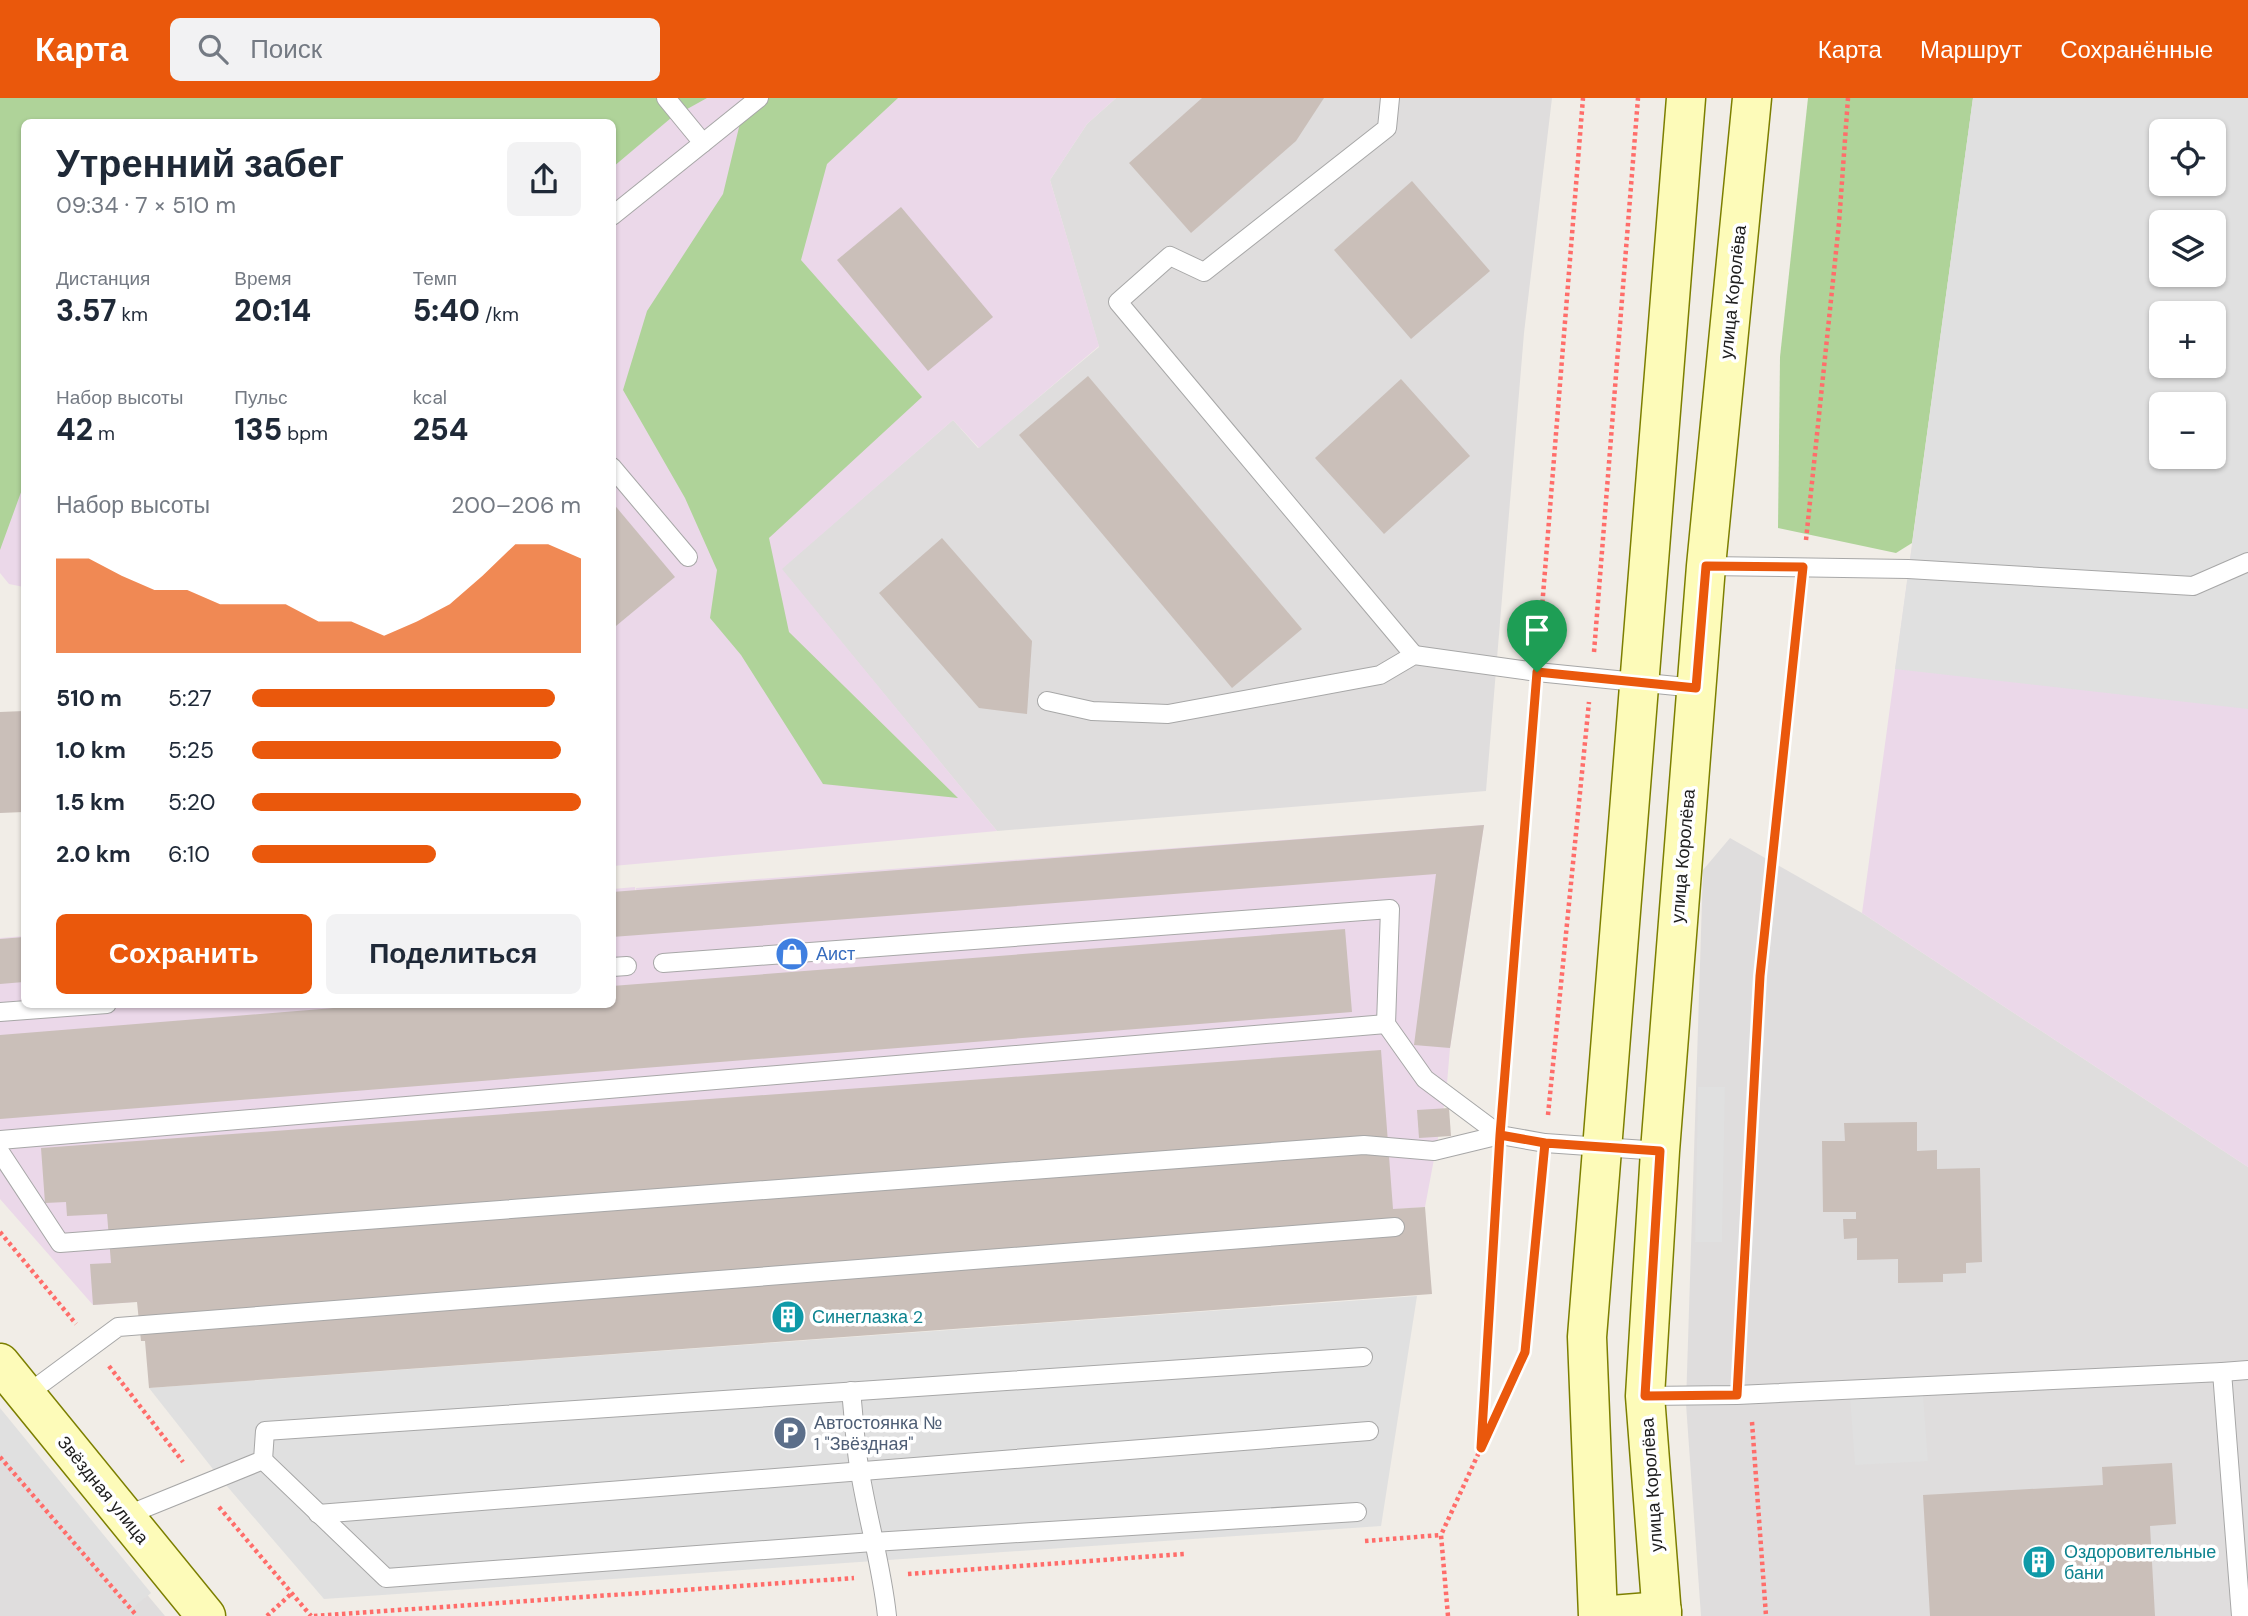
<!DOCTYPE html>
<html lang="ru">
<head>
<meta charset="utf-8">
<style>
	:root { --surface:#fff; --page:#f2f2f3; --text:#1f2937; --muted:#747a83; --accent:#ea580c }
	body { margin:0; font-family:"DM Sans",sans-serif; background:var(--page); color:var(--text); height:100vh; display:flex; flex-direction:column; font-size:26px; white-space:nowrap }
	* { box-sizing:border-box; margin:0 }
	p { font-size:23px; color:var(--muted) }
	.icon { flex:none; width:38px; height:38px; fill:none; stroke:currentColor; stroke-width:2; stroke-linecap:round; stroke-linejoin:round }
	.map { position:relative; flex:1; overflow:hidden }
	.side { position:absolute; left:21px; top:21px; width:595px; height:889px; display:flex; flex-direction:column; background:var(--surface); border-radius:10px; box-shadow:0 2px 5px #0004 }
	.side>* { flex:none }
	.buttons { position:absolute; left:2149px; top:21px; display:grid; gap:14px }
	.buttons a { display:grid; place-items:center; width:77px; height:77px; border-radius:10px; background:var(--surface); box-shadow:0 2px 5px #0004; font-size:35px }
	.pin { position:absolute; display:grid; place-items:center; width:60px; height:60px; color:#fff; margin:-72px -30px; border-radius:50% 50% 50% 0; rotate:-45deg; box-shadow:0 0 7px #0007 }
	.pin .icon { rotate:45deg }
	.round { display:grid; place-items:center; flex:none; width:74px; height:74px; border-radius:10px; background:var(--page) }
	.summary { display:flex; align-items:center; justify-content:space-between; height:119px; padding:0 35px }
	h1 { font-size:38px; font-weight:800; line-height:52px }
	.metrics { display:grid; grid-template-columns:repeat(3,1fr); gap:10px; height:119px; padding:7px 35px }
	.metrics div { display:grid; align-content:center }
	.metrics b { font-size:30px; font-weight:800 }
	.metrics small { font-size:19px; font-weight:400 }
	.metrics p { font-size:19px }
	.chart { height:196px; padding:14px 35px }
	.chart p { display:flex; justify-content:space-between }
	.chart svg { width:100%; height:126px; margin-top:7px; fill:var(--accent); opacity:.7 }
	.cta { display:flex; gap:14px; margin-top:auto; padding:14px 35px }
	.cta a { flex:1; height:80px; border-radius:10px; background:var(--accent); color:#fff; font-size:28px; font-weight:800; line-height:80px; text-align:center }
	.cta a+a { background:var(--page); color:var(--text) }
	ul { padding:0 35px; list-style:none; font-size:23px }
	li { display:grid; grid-template-columns:112px 84px 1fr; align-items:center; height:52px }
	li i { height:18px; border-radius:9px; background:var(--accent) }
	header { display:flex; align-items:center; gap:42px; box-sizing:border-box; height:98px; padding:0 35px; background:var(--accent); color:#fff }
	header strong { font-size:33px }
	nav { display:flex; gap:38px; margin-inline-start:auto; font-size:24px }
	.search { width:490px; height:63px; background:var(--page); display:flex; align-items:center; gap:18px; box-sizing:border-box; padding:0 24px; border-radius:10px; color:var(--muted); font-size:26px }
	.map>svg:first-child { display:block }
</style>
</head>
<body>
<header>
<strong>Карта</strong>
<div class="search"><svg class="icon" aria-label="search" viewBox="0 0 24 24"><circle cx="10" cy="10" r="6"/><path d="M15 15l6 6"/></svg>Поиск</div>
<nav><a>Карта</a><a>Маршрут</a><a>Сохранённые</a></nav>
</header>
<div class="map">
<svg width="2248" height="1518" viewBox="0 0 2248 1518">
	<rect width="100%" height="100%" fill="#f1ede7"/>
	<g fill="#dfdddd">
		<polygon points="1116,0 1552,0 1524,235 1486,693 997,733 781,471 953,322 978,350 1099,249 1050,82 1087,26"/>
		<polygon points="1730,740 1862,815 2248,1069 2248,1518 1701,1518 1686,1306 1703,772"/>
		<polygon points="0,1321 165,1518 0,1518"/>
	</g>
	<g fill="#ebd8e9" fill-rule="evenodd">
		<polygon points="0,0 1116,0 1087,26 1050,82 1099,248 979,350 953,322 782,471 997,733 613,768 612,24 24,24 24,489 9,486 0,475"/>
		<path d="M1973 0H2248V1069L1862 815ZM2161 33H2214V86H2161ZM2161 124H2214V177H2161ZM2161 215H2214V268H2161ZM2161 306H2214V359H2161Z"/>
		<polygon points="1484,727 1450,950 1446,997 1425,1109 93,1207 0,1101 0,840 24,838 24,906 612,906 613,791 635,789 639,833 636,790"/>
	</g>
	<g fill="#afd399">
		<polygon points="0,0 707,0 671,20 613,69 612,24 24,24 24,386 0,452"/>
		<polygon points="746,0 898,0 827,66 801,162 922,299 769,440 789,534 958,700 823,686 741,557 710,520 717,472 685,400 623,292 647,213 723,96"/>
		<polygon points="1808,0 1973,0 1912,445 1896,455 1778,430 1780,259"/>
	</g>
	<g fill="#e0e0e0" fill-rule="evenodd">
		<path d="M1973 0H2248V611L1895 571ZM2161 33H2214V86H2161ZM2161 124H2214V177H2161ZM2161 215H2214V268H2161ZM2161 306H2214V359H2161Z"/>
		<polygon points="1698,989 1725,989 1722,1144 1695,1144"/>
		<polygon points="1417,1198 1381,1428 324,1501 220,1380 149,1290"/>
		<polygon points="1923,1296 1928,1363 1855,1367 1850,1301"/>
		<polygon points="0,1310 151,1495 129,1513 0,1356"/>
	</g>
	<g fill="#cabfb9">
		<polygon points="1202,0 1324,0 1296,43 1191,135 1129,65"/>
		<polygon points="1412,83 1490,173 1411,241 1334,152"/>
		<polygon points="901,109 993,219 928,273 837,162"/>
		<polygon points="1088,278 1302,531 1232,590 1019,337"/>
		<polygon points="1401,281 1470,358 1384,436 1315,360"/>
		<polygon points="612,404 675,479 616,528 612,524"/>
		<polygon points="942,440 1032,543 1027,616 979,610 879,495"/>
		<polygon points="24,613 24,714 0,715 0,614"/>
		<polygon points="1484,727 1450,950 1414,947 1436,776 612,839 612,794"/>
		<polygon points="1345,831 1352,914 0,1021 0,937 383,906 612,906 612,888"/>
		<polygon points="24,839 24,884 0,886 0,841"/>
		<polygon points="1381,952 1393,1111 1425,1109 1432,1196 149,1290 145,1243 141,1243 137,1204 93,1207 90,1166 111,1165 107,1116 67,1118 66,1104 45,1105 41,1050"/>
		<polygon points="1449,1010 1451,1038 1419,1040 1417,1012"/>
		<polygon points="1917,1024 1917,1053 1937,1052 1937,1071 1980,1070 1982,1164 1966,1165 1966,1175 1943,1176 1943,1184 1898,1185 1898,1161 1857,1162 1857,1140 1844,1141 1843,1121 1856,1121 1856,1114 1823,1114 1822,1043 1845,1043 1844,1025"/>
		<polygon points="2172,1365 2176,1426 2150,1428 2155,1518 1930,1518 1923,1397 2103,1387 2102,1369"/>
	</g>
	<g fill="none" stroke-linecap="round" stroke-linejoin="round">
		<defs>
			<g id="lane">
				<polyline points="666,0 703,45 759,0"/>
				<polyline points="1390,0 1387,30 1204,174 1170,158 1118,204 1414,557"/>
				<polyline points="612,118 703,45"/>
				<polyline points="612,369 688,459"/>
				<polyline points="1706,468 1908,471 2193,488 2248,464"/>
				<polyline points="1047,603 1092,613 1168,616 1380,577 1414,557 1537,574 1696,590"/>
				<polyline points="663,865 1390,811 1386,926 1425,981 1500,1037 1545,1045 1660,1053"/>
				<polyline points="612,869 627,868"/>
				<polyline points="0,914 107,906"/>
				<polyline points="0,1042 1386,926"/>
				<polyline points="0,1054 60,1145 1364,1047 1434,1053 1500,1037"/>
				<polyline points="2222,1274 2248,1272"/>
				<path d="M851 1293C854 1320 855 1348 860 1374 868 1423 882 1469 887 1518"/>
				<polyline points="26,1297 118,1229 1395,1129"/>
				<polyline points="1645,1298 1737,1297 2222,1274 2241,1518"/>
				<polyline points="263,1362 386,1480 873,1444 1357,1414"/>
				<polyline points="318,1416 1369,1333"/>
				<polyline points="125,1418 263,1362 265,1333 1363,1259"/>
			</g>
			<g id="secondary">
				<polyline points="0,1265 206,1518"/>
				<polyline points="1598,1518 1587,1239 1686,0"/>
				<polyline points="1599,1518 1662,1513"/>
				<polyline points="1662,1518 1645,1298 1660,1053 1706,468 1752,0"/>
			</g>
		</defs>
		<use href="#lane" stroke="#a7a7a7" stroke-width="20"/>
		<use href="#secondary" stroke="#7c7f00" stroke-width="41"/>
		<g stroke="#ff6d6a" stroke-width="4.5" stroke-dasharray="3.5 3.5" stroke-linecap="butt">
			<polyline points="1806,442 1839,125 1848,0"/>
			<polyline points="1539,547 1583,0"/>
			<polyline points="1594,554 1638,0"/>
			<polyline points="1503,1004 1535,601"/>
			<polyline points="1548,1017 1589,604"/>
			<polyline points="0,1134 76,1226"/>
			<polyline points="109,1268 183,1364"/>
			<polyline points="1738,1272 1760,878 1800,496"/>
			<polyline points="1752,1324 1766,1518"/>
			<polyline points="1482,1346 1498,1065"/>
			<polyline points="0,1359 137,1518"/>
			<polyline points="219,1409 311,1518"/>
			<polyline points="1365,1443 1441,1437"/>
			<polyline points="908,1476 1185,1456"/>
			<polyline points="267,1518 292,1495"/>
			<polyline points="314,1518 854,1480"/>
			<polyline points="1448,1518 1441,1437 1525,1254 1543,1071"/>
		</g>
		<use href="#lane" stroke="#fff" stroke-width="18"/>
		<use href="#secondary" stroke="#fdfbb9" stroke-width="38"/>
	</g>
	<g fill="none" stroke-linecap="round" stroke-linejoin="round">
		<defs>
			<polyline id="route" points="1537,574 1500,1037 1545,1045 1525,1254 1481,1350 1500,1037 1545,1045 1660,1053 1645,1298 1737,1297 1760,878 1803,469 1706,468 1696,590 1537,574"/>
		</defs>
		<use href="#route" stroke="#fff" stroke-width="14"/>
		<use href="#route" stroke="#ea580c" stroke-width="9"/>
	</g>
	<defs>
		<symbol id="shop-disc" viewBox="-11 -11 22 22"><circle r="9.5" fill="#3f7fe0" stroke="#fff"/><path d="M-5-2.5h2.3a2.7 3.5 0 0 1 5.4 0H5L5.5 6h-11ZM-1.5-2.5h3a1.5 2.3 0 0 0-3 0Z" fill="#fff"/></symbol>
		<symbol id="building-disc" viewBox="-11 -11 22 22"><circle r="9.5" fill="#0f9aa8" stroke="#fff"/><path d="M-4-6H4V6H1V3H-1V6H-4ZM-2.5-4.3h1.7v1.8h-1.7ZM.8-4.3h1.7v1.8H.8ZM-2.5-1h1.7V.8h-1.7ZM.8-1h1.7V.8H.8Z" fill="#fff"/></symbol>
		<symbol id="parking-disc" viewBox="-11 -11 22 22"><circle r="9.5" fill="#5c6f8a" stroke="#fff"/><path d="M-3.5-5.5H1a3.5 3.5 0 0 1 0 7H-1V5.5H-3.5ZM-1-3.4V-.6H.8a1.4 1.4 0 0 0 0-2.8Z" fill="#fff"/></symbol>
	</defs>
	<g fill-rule="evenodd">
		<use href="#shop-disc" x="773" y="837" width="38" height="38"/>
		<use href="#building-disc" x="769" y="1200" width="38" height="38"/>
		<use href="#parking-disc" x="771" y="1316" width="38" height="38"/>
		<use href="#building-disc" x="2020" y="1445" width="38" height="38"/>
	</g>
	<g text-anchor="middle" stroke-width="7" stroke-linejoin="round" paint-order="stroke">
		<g font-size="18" fill="#202020" stroke="#fff">
			<text transform="translate(1733 194) rotate(-84)" y="6">улица Королёва</text>
			<text transform="translate(1683 758) rotate(-85)" y="6">улица Королёва</text>
			<text transform="translate(1652 1387) rotate(-94)" y="6">улица Королёва</text>
			<text transform="translate(103 1392) rotate(51)" y="6">Звёздная улица</text>
		</g>
		<g font-size="18" fill="#366cbe" stroke="#fff" text-anchor="start">
			<text x="816" y="862">Аист</text>
		</g>
		<g font-size="18" fill="#0d838f" stroke="#fff" text-anchor="start">
			<text x="812" y="1225">Синеглазка 2</text>
			<text x="2064" y="1460">Оздоровительные<tspan x="2064" dy="21">бани</tspan></text>
		</g>
		<g font-size="18" fill="#4e5e75" stroke="#fff" text-anchor="start">
			<text x="814" y="1331">Автостоянка №<tspan x="814" dy="21">1 "Звёздная"</tspan></text>
		</g>
	</g>
</svg>
<div class="buttons">
<a><svg class="icon" aria-label="locate" viewBox="0 0 24 24"><circle cx="12" cy="12" r="6"/><path d="M12 2v4M12 18v4M2 12h4M18 12h4"/></svg></a>
<a><svg class="icon" aria-label="layers" viewBox="0 0 24 24"><path d="M12 4l9 5-9 5-9-5zM3 14l9 5 9-5"/></svg></a>
<a>+</a>
<a>−</a>
</div>
<div class="pin" style="left:1537px;top:574px;background:#1e9e55"><svg class="icon" aria-label="arrive" viewBox="0 0 24 24"><path d="M6 21V4h12l-3 4 3 4H6"/></svg></div>
<section class="side">
<div class="summary"><div><h1>Утренний забег</h1><p>09:34 · 7 × 510 m</p></div><a class="round"><svg class="icon" aria-label="share" viewBox="0 0 24 24"><path d="M12 15V3M7 8l5-5 5 5M5 13v7h14v-7"/></svg></a></div>
<div class="metrics">
<div><p>Дистанция</p><b>3.57<small> km</small></b></div>
<div><p>Время</p><b>20:14</b></div>
<div><p>Темп</p><b>5:40<small> /km</small></b></div>
</div>
<div class="metrics">
<div><p>Набор высоты</p><b>42<small> m</small></b></div>
<div><p>Пульс</p><b>135<small> bpm</small></b></div>
<div><p>kcal</p><b>254</b></div>
</div>
<div class="chart"><p><span>Набор высоты</span>200–206 m</p>
<svg viewBox="0 0 160 44" preserveAspectRatio="none"><path d="M0 44V11L10 11L20 17L30 22L40 22L50 27L60 27L70 27L80 33L90 33L100 38L110 33L120 27L130 17L140 6L150 6L160 11V44z"/></svg>
</div>
<ul>
<li><b>510 m</b>5:27<i style="width:92%"></i></li>
<li><b>1.0 km</b>5:25<i style="width:94%"></i></li>
<li><b>1.5 km</b>5:20<i style="width:100%"></i></li>
<li><b>2.0 km</b>6:10<i style="width:56%"></i></li>
</ul>
<div class="cta"><a>Сохранить</a><a>Поделиться</a></div>
</section>
</div>
</body>
</html>
